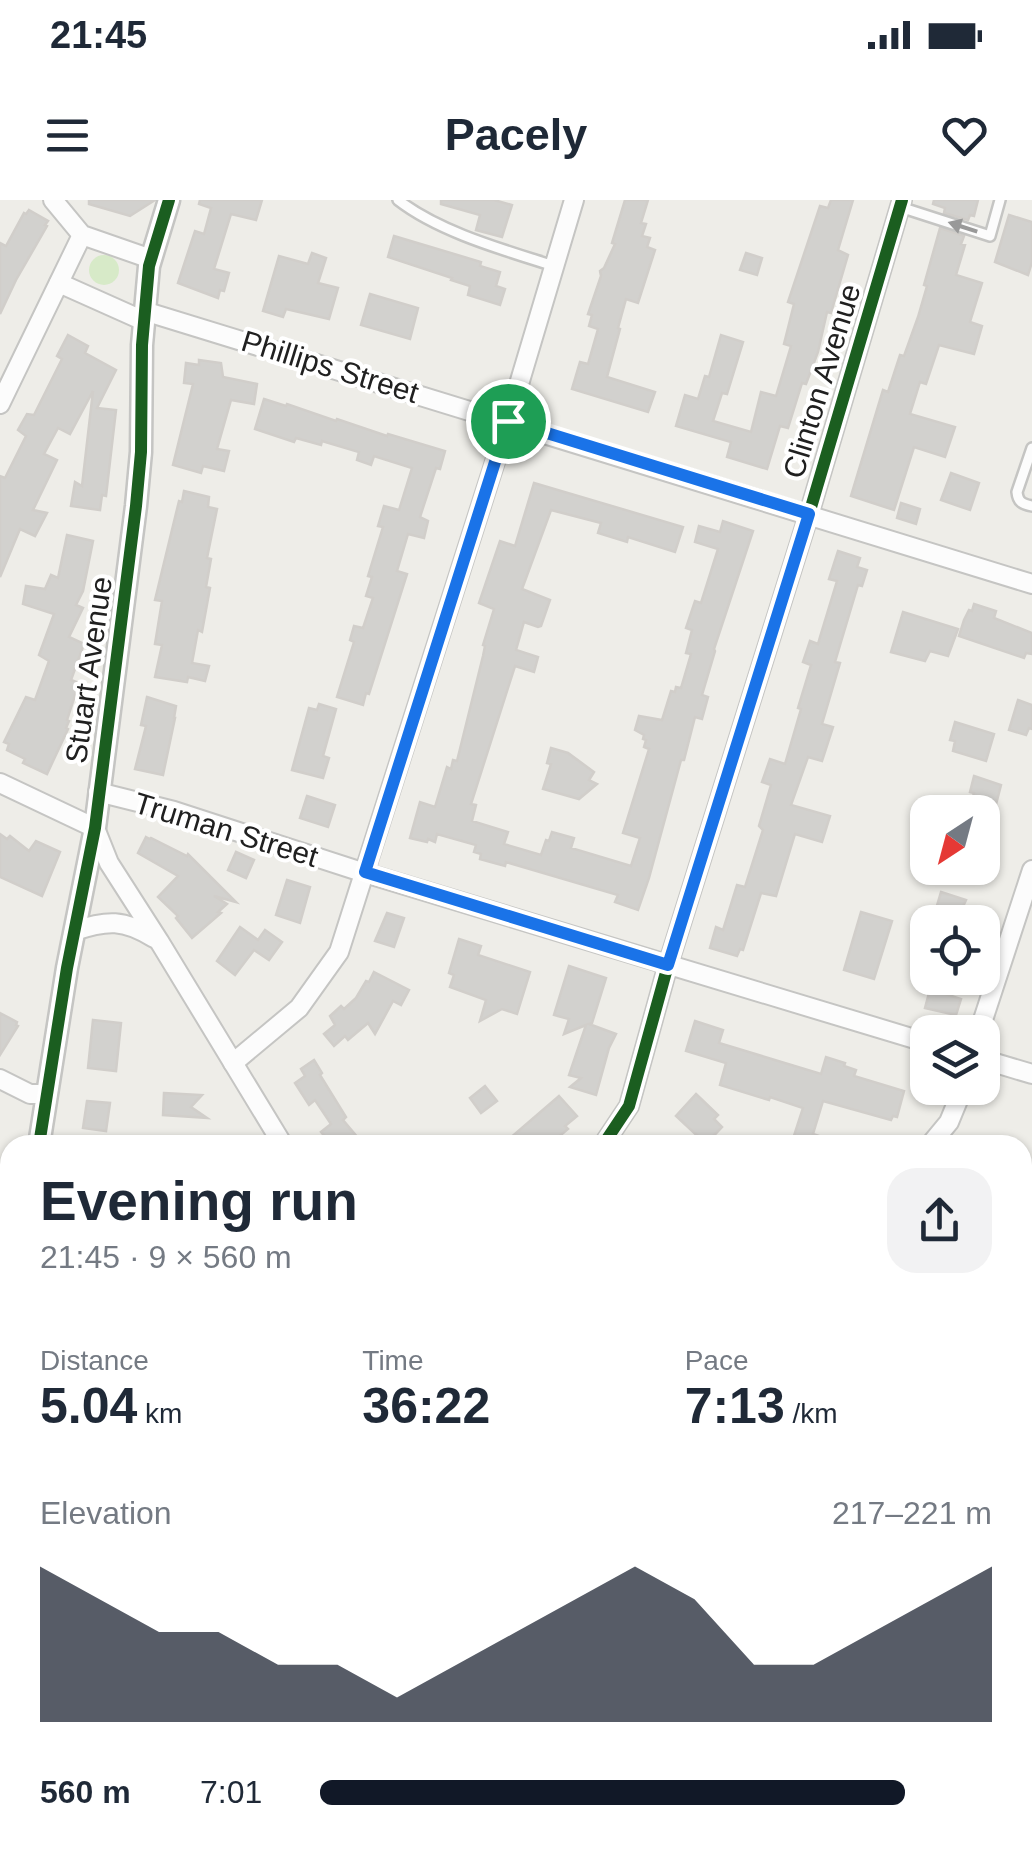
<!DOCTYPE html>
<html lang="en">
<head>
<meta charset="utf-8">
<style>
	:root { --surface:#fff; --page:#f2f2f3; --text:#1f2937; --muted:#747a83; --accent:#111827 }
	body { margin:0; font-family:Helvetica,sans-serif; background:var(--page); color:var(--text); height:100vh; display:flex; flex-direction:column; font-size:38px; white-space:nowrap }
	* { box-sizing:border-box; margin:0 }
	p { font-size:32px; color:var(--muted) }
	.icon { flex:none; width:55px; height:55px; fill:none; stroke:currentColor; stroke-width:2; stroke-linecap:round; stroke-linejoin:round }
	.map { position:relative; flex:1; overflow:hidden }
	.sheet { position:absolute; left:0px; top:935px; width:1032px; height:715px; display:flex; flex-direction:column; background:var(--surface); border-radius:30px 30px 0 0; box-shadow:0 2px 8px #0004 }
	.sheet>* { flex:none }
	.needle { width:65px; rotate:216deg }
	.fabs { position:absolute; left:910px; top:595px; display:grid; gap:20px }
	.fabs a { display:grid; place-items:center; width:90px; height:90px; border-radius:20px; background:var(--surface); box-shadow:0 2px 8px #0004; font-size:50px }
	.pin { position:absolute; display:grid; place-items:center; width:85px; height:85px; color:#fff; margin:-42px; border:5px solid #fff; border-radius:50%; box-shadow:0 2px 10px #0007 }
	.round { display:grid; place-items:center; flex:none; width:105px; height:105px; border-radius:30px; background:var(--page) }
	.overview { display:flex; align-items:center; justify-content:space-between; height:170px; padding:0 40px }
	h1 { font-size:55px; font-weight:800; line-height:75px }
	.figures { display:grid; grid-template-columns:repeat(3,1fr); gap:15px; height:170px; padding:10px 40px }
	.figures div { display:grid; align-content:center }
	.figures b { font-size:50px; font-weight:800 }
	.figures small { font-size:28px; font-weight:400 }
	.figures p { font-size:28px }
	.chart { height:280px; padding:20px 40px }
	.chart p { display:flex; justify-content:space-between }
	.chart svg { width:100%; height:180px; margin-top:10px; fill:var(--accent); opacity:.7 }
	ul { padding:0 40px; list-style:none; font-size:32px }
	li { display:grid; grid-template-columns:160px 120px 1fr; align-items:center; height:75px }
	li i { height:25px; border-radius:12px; background:var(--accent) }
	.status { display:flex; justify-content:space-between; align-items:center; height:70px; padding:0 50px; background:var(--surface); direction:ltr }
	.status svg { height:28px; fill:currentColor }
	header { display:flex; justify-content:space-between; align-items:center; height:130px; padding:0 40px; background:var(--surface); font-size:45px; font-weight:800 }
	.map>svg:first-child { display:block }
</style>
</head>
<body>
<div class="status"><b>21:45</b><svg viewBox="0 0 49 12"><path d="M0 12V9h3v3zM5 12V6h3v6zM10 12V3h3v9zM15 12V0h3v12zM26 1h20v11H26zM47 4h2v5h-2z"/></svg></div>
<header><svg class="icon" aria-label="menu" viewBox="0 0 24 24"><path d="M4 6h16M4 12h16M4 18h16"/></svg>Pacely<svg class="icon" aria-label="heart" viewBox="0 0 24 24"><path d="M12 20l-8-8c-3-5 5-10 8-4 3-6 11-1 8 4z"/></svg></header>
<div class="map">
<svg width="1032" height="1650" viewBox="0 0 1032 1650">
	<rect width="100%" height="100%" fill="#eeede8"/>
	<circle fill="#d7eac8" cx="104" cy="70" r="15"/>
	<g fill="#d2d1ce" stroke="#d1ceca" stroke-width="2.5">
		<polygon points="89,0 155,0 130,16 89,4"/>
		<polygon points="200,0 262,0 256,20 231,14 214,69 229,73 224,91 220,90 218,98 178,83 195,31 204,34 211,8 199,4"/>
		<polygon points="441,0 494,0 512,5 502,37 476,30 480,15 441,4"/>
		<polygon points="625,0 648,0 641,23 646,24 642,36 650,38 647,47 655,50 638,103 626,99 618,128 620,129 607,177 655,192 648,212 572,189 580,162 588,164 598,129 589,126 592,115 588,114 601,76 600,71 604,68 615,44 612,43"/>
		<polygon points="831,0 853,0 838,50 848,55 831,113 827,112 818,152 806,184 802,183 788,228 780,226 767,269 727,257 731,242 676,226 685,195 698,199 705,176 709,177 721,135 743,142 727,194 722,193 713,221 751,232 761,192 776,196 791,146 784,144 794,104 788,102 820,6 828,8"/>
		<polygon points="934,0 978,0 974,16 970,15 968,20 944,13 945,8 933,4"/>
		<polygon points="29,10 48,21 45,25 47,26 16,80 0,114 0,43 6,46 24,13 26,14"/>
		<polygon points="1009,15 1032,22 1032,62 1028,75 995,62"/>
		<polygon points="940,28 964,36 961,44 965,45 956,75 982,83 970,122 982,126 974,154 939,145 926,184 920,182 910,214 955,227 945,257 914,247 894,310 851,296 883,190 888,192 900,155 904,156 918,117 927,86 924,85"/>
		<polygon points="394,36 481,62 480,66 500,72 496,86 505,89 500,105 468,95 470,86 451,80 452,78 388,57"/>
		<polygon points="312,53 326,58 318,83 338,88 329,119 286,109 283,117 263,111 279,56 308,64"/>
		<polygon points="746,53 762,58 757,75 740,70"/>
		<polygon points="370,94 418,108 410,139 361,125"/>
		<polygon points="68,135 88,146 85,153 116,170 97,208 116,210 106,296 102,295 100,310 71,306 75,282 82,286 93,191 70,234 58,228 44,254 57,260 33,310 47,313 35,336 20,329 0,377 0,276 5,278 26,236 18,230 27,214 34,215 62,159 57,156"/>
		<polygon points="199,160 221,163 223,177 257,184 254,204 231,200 217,249 229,251 224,271 203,266 201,273 173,265 193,184 184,183 186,163 199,165"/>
		<polygon points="264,199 286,206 287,204 336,221 337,219 387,236 388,234 445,251 440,269 436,268 420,317 428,321 424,338 408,334 397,371 407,374 369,494 366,493 363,505 337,497 354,442 350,440 354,426 363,428 373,398 366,396 372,377 368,376 383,327 378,326 384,306 399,310 412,268 374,256 371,265 357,260 359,252 322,241 321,245 296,238 294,242 255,229"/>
		<polygon points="951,273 979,283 970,310 941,300"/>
		<polygon points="534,283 683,327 675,352 628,337 627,342 598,333 601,323 551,310 522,389 550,400 541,426 538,427 524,422 516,450 538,457 534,472 515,466 471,604 476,605 472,621 508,632 504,644 541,655 546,640 549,641 552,632 574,638 571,648 631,666 640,638 623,633 649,549 644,547 646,540 643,539 644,535 635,530 639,516 662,520 671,491 675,492 676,487 681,488 691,454 686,453 692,430 686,428 695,401 701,403 718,349 695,342 699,326 720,332 723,321 753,331 714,449 715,451 702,495 708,497 702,519 695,517 684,560 681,560 649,678 638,710 615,702 618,695 506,662 505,666 480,659 481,654 474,652 476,645 437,634 435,642 428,639 427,642 410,638 420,602 435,607 447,567 451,569 453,560 457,561 483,456 485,446 483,445 494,409 479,403 500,341 515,346"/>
		<polygon points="184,291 209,297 208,307 217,309 207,358 211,359 206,387 210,388 202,432 198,430 192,463 209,466 205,481 188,477 187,482 155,477 162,445 155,444 162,401 155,400 179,301 182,302"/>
		<polygon points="901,303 920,309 916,324 897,318"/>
		<polygon points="67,335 93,341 83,391 76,405 83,408 69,437 84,444 71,480 79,483 67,520 69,521 66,528 68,529 47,574 23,563 25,559 7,550 9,544 4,542 26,497 35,500 49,461 39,455 54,414 23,404 26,386 45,389 51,375 58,378"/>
		<polygon points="838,351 860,358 857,367 867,370 862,386 858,385 835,462 840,463 822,524 833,527 822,561 808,557 791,605 830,616 822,642 795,634 776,696 761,693 743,750 740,749 737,756 710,748 716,727 723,730 737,685 745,687 763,630 759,626 771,585 762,582 770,559 785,564 801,509 798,508 811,465 803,462 810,441 818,444 820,437 837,381 829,379"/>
		<polygon points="974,404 996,411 994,418 1032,433 1032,454 1026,453 1024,458 959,436 964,420 969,410 972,411"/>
		<polygon points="903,412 958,429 948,456 930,451 925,461 891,452"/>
		<polygon points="147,497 176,506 174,518 175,518 163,575 135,569 146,526 141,525"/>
		<polygon points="1018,500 1032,505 1032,529 1029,528 1026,535 1009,530"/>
		<polygon points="319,504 336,509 323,556 329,558 323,578 292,570 309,508 317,510"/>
		<polygon points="955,522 994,534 986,561 953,551 955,541 950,540"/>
		<polygon points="551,548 568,553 594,572 589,580 597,584 579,599 543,589 551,564 547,563"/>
		<polygon points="974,576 1001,585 994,612 971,603 974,593 970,592"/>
		<polygon points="307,596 335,605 328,627 300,618"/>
		<polygon points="0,634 7,639 10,636 29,651 36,641 60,652 42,696 0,677"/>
		<polygon points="146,637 150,639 151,638 187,656 188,654 236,702 214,696 227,704 218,712 221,713 192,738 176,718 178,716 158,697 178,676 138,653"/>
		<polygon points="236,652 254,660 246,678 228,670"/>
		<polygon points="287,680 310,687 300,723 276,715"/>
		<polygon points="941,692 966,700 956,722 933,719"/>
		<polygon points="861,712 892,721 874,779 844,770"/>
		<polygon points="387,713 404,718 394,747 375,741"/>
		<polygon points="240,727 258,740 265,730 282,742 269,760 254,750 235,775 217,761"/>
		<polygon points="459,739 481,746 478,755 530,772 517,814 502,809 480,821 486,800 450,787 454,775 449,773"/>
		<polygon points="569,766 606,778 592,823 589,824 616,834 609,848 596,895 570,887 581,878 569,875 586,825 564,834 569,819 554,815"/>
		<polygon points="374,772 409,790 401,805 393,801 375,834 368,823 348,840 345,836 334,846 324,834 335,825 330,816 341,806 344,809 356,798 366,781 369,782"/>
		<polygon points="930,789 961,799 956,815 925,808"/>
		<polygon points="0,813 17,822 16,825 18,826 0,855"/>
		<polygon points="93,820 121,823 116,871 88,868"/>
		<polygon points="695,821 723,830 719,843 821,874 826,857 845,863 844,866 856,870 854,876 904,891 897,917 893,916 891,920 823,901 813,934 839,943 839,945 791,945 803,908 770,897 769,900 720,885 726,863 686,851"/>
		<polygon points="314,860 322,873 320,875 346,917 343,920 364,945 332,945 321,932 331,924 315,900 309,905 295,883 305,876 301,869"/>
		<polygon points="485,886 497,901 481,913 470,898"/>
		<polygon points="164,893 202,895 191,907 207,918 163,915"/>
		<polygon points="696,894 718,915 714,919 722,927 706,944 676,916"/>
		<polygon points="559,896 577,916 565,926 568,929 549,945 502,945"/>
		<polygon points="87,901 110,903 106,931 83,928"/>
	</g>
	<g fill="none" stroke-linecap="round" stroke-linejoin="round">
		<defs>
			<g id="service">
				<path d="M398 0C439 32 504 50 554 66"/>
				<polyline points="900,7 990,36 1000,0"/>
				<path d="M1032 248 1017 292C1018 302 1022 304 1032 306"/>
			</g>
			<g id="minor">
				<polyline points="53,0 82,35 151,59"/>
				<polyline points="59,83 144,121"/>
				<polyline points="144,111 1032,384"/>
				<polyline points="0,204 82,35"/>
				<polyline points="0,583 95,628 109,663 159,741 283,945"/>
				<polyline points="98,592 174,611 365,673 928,843"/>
				<path d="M74 731C107 720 124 719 154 738"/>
				<polyline points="979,832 1032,670"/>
				<polyline points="982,859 1032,874"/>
				<polyline points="233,863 299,808 339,752 508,221 574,0"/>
				<polyline points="0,879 30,894 46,894"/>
				<polyline points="603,945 629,906 668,765 809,314 902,0"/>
				<polyline points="930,945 949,922 963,888"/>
				<polyline points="1022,1073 1032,1064"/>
				<polyline points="1022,1193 1024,1205 1022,1213"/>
				<polyline points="1022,1475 1032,1476"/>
				<polyline points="0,1561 10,1566"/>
				<polyline points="148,1640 166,1650"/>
				<polyline points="800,1640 808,1650"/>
				<polyline points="247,1650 248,1640"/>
				<polyline points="841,1650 848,1640"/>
			</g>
			<g id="tertiary">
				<polyline points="39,945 67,768 95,628 136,306 141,252 142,145 149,66 169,0"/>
				<polyline points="0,1260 10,1179"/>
			</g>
		</defs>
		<use href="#service" stroke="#c5c5c3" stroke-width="14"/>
		<use href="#minor" stroke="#c5c5c3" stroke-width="22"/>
		<use href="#tertiary" stroke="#c5c5c3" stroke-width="25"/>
		<use href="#service" stroke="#fcfcfc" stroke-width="9"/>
		<use href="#minor" stroke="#fcfcfc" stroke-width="18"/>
		<use href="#tertiary" stroke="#fcfcfc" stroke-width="20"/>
		<defs>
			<g id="cycleway">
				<polyline points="39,945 67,768 95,628 136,306 141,252 142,145 149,66 169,0"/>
				<polyline points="603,945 629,906 668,765 809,314 902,0"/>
			</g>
		</defs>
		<use href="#cycleway" stroke="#fff" stroke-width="19"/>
		<use href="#cycleway" stroke="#1b5e20" stroke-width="12"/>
	</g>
	<defs><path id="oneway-solid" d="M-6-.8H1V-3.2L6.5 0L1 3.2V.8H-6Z" transform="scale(2.5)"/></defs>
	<use fill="#999" href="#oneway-solid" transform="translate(963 27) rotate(-162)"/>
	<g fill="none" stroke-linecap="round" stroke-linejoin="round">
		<defs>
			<polygon id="route" points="508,221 809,314 668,765 365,672"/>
		</defs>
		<use href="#route" stroke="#fff" stroke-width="20"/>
		<use href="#route" stroke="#1a73e8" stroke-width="12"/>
	</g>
	<g text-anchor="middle" stroke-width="8" stroke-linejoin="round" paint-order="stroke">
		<g font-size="30" fill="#202020" stroke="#fff">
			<text transform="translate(330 167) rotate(17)" y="10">Phillips Street</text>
			<text transform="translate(822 181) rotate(-73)" y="10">Clinton Avenue</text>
			<text transform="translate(89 470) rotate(-82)" y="10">Stuart Avenue</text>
			<text transform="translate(226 630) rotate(17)" y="10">Truman Street</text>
		</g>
	</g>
</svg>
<div class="fabs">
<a><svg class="needle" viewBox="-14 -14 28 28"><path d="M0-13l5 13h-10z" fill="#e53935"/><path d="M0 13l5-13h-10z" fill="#747a83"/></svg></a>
<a><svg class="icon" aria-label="locate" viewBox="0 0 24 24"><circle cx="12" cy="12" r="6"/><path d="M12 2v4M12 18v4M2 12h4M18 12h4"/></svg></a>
<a><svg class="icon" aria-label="layers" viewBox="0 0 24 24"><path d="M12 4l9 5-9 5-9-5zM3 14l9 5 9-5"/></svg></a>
</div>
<div class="pin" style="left:508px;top:221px;background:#1e9e55"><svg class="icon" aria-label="arrive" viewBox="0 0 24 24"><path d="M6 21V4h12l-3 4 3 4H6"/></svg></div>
<section class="sheet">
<div class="overview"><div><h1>Evening run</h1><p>21:45 · 9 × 560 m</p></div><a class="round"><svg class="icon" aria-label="share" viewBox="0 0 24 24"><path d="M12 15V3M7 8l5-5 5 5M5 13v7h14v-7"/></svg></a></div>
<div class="figures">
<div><p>Distance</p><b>5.04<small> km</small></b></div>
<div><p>Time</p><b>36:22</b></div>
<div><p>Pace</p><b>7:13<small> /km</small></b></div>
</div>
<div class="chart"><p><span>Elevation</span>217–221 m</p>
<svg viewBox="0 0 160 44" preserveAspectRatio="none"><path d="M0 44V6L10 14L20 22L30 22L40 30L50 30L60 38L70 30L80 22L90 14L100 6L110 14L120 30L130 30L140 22L150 14L160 6V44z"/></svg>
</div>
<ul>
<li><b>560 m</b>7:01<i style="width:87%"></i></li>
</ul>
</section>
</div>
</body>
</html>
